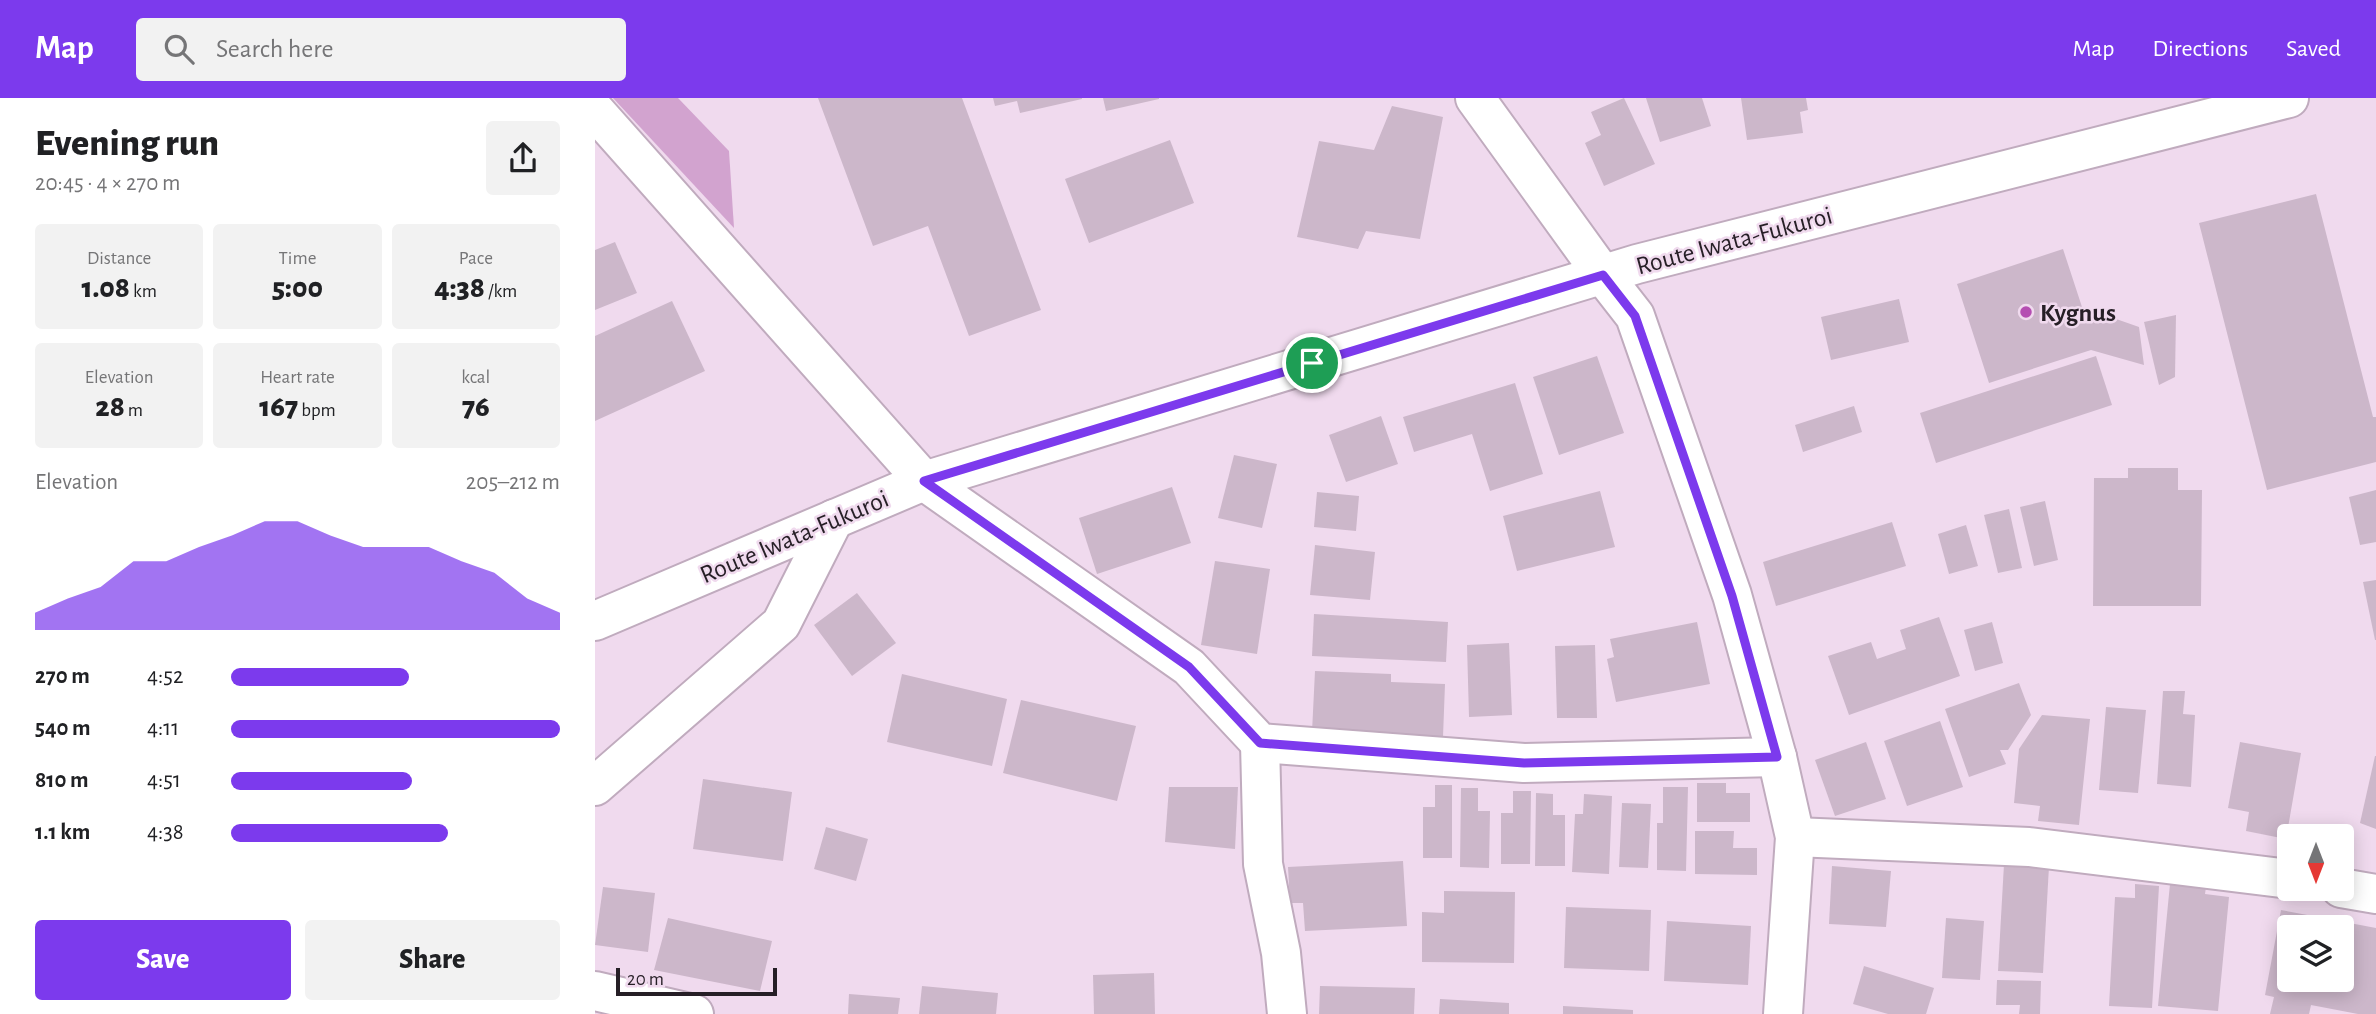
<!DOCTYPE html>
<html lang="en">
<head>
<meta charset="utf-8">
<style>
	:root { --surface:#fff; --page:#f2f2f2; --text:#202124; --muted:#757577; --accent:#7c3aed }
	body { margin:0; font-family:"Alegreya Sans",sans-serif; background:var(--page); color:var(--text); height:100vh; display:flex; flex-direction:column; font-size:26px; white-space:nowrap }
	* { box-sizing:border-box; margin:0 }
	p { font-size:23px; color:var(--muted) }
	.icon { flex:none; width:38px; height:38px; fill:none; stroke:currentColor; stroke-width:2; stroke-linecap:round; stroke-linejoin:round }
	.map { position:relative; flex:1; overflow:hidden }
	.side { display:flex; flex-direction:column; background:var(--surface); width:595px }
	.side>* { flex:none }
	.needle { width:46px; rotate:180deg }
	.tools { position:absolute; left:1682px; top:726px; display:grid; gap:14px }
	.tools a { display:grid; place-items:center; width:77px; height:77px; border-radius:7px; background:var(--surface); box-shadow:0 4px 18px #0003; font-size:35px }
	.scale { position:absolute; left:21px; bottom:18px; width:161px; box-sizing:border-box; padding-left:7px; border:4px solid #261f26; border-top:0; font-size:19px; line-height:24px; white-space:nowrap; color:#261f26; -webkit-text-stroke:5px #f0daee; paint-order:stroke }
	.pin { position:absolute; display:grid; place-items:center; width:60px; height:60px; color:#fff; margin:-30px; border:4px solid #fff; border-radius:50%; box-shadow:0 2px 7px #0007 }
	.round { display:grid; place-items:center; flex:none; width:74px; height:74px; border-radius:7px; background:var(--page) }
	.overview { display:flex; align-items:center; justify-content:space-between; height:119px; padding:0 35px }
	h1 { font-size:38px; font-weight:800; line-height:52px }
	.figures { display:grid; grid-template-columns:repeat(3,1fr); gap:10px; height:119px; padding:7px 35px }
	.figures div { display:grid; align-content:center; border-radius:7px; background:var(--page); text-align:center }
	.figures b { font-size:30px; font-weight:800 }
	.figures small { font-size:19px; font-weight:400 }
	.figures p { font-size:19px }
	.chart { height:196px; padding:14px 35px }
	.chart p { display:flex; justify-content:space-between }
	.chart svg { width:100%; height:126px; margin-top:7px; fill:var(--accent); opacity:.7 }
	.action { display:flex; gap:14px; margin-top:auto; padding:14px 35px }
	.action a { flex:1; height:80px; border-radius:7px; background:var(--accent); color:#fff; font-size:28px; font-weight:800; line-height:80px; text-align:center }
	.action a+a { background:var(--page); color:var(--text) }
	ul { padding:0 35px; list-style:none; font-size:23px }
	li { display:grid; grid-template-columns:112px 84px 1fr; align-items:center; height:52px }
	li i { height:18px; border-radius:9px; background:var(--accent) }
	header { display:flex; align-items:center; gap:42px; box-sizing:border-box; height:98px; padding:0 35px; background:var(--accent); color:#fff }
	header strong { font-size:33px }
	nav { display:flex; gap:38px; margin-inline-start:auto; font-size:24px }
	.search { width:490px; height:63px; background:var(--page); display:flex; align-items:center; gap:18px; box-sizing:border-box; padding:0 24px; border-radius:7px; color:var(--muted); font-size:26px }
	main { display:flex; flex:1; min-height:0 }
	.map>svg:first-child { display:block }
</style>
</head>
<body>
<header>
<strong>Map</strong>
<div class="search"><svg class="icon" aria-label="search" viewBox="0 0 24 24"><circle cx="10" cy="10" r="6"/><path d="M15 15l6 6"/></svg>Search here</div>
<nav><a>Map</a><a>Directions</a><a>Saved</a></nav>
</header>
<main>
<section class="side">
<div class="overview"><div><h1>Evening run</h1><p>20:45 · 4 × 270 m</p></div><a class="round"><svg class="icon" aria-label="share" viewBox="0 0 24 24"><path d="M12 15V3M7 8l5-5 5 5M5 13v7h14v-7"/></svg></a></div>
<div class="figures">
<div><p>Distance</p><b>1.08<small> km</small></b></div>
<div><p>Time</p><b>5:00</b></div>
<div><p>Pace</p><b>4:38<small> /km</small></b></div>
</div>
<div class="figures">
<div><p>Elevation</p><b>28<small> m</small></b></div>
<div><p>Heart rate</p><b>167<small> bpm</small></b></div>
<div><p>kcal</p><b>76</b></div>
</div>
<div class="chart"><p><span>Elevation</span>205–212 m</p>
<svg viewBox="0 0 160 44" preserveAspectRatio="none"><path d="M0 44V38L10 33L20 29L30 20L40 20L50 15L60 11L70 6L80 6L90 11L100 15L110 15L120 15L130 20L140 24L150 33L160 38V44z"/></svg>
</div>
<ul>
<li><b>270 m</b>4:52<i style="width:54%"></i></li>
<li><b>540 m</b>4:11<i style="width:100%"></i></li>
<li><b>810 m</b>4:51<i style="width:55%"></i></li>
<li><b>1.1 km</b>4:38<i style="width:66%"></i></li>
</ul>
<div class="action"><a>Save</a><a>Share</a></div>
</section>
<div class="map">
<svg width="1781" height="916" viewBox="0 0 1781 916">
	<rect width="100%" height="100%" fill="#f0daee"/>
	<polygon fill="#d2a3cf" points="18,0 83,0 134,53 139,130"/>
	<g fill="#ccb7ca" fill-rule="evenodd">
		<polygon points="223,0 367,0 446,212 374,238 333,128 278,148"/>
		<polygon points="398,0 487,0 487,1 425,15 422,3 400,8"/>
		<polygon points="508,0 564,0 564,1 511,13"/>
		<polygon points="1029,0 1060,66 1009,88 990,45 1006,37 996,14"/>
		<polygon points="1051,0 1107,0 1116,28 1065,44"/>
		<polygon points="1146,0 1211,0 1213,12 1205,14 1208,35 1152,42"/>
		<polygon points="797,8 848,19 825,141 771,133 763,151 702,139 724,43 779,52"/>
		<polygon points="575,42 599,105 494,145 470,81"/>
		<polygon points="1721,96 1778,319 1781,319 1781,364 1672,392 1604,125"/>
		<polygon points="20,144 42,195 0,212 0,152"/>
		<polygon points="1468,151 1487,209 1544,229 1549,267 1496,252 1394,285 1362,186"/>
		<polygon points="1304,201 1314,244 1236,262 1226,219"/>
		<polygon points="77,203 110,273 0,323 0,238"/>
		<polygon points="1581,217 1580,279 1564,287 1549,224"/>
		<polygon points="1002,258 1029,335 964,357 938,279"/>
		<polygon points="1501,258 1517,307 1341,365 1325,315"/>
		<polygon points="920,285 948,376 895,393 877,336 819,354 808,319"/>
		<polygon points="1259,308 1267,334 1208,354 1200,327"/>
		<polygon points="786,318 803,366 751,384 734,337"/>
		<polygon points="639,357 682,366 667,430 623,420"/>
		<polygon points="1533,370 1583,370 1583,392 1607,392 1606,508 1498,508 1499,380 1533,380"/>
		<polygon points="577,389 596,445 502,476 484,420"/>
		<polygon points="1781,392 1781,444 1765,447 1754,399"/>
		<polygon points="1005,393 1020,449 922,473 908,418"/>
		<polygon points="722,394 764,398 761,433 719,429"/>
		<polygon points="1450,403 1463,462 1439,468 1425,409"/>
		<polygon points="1414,411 1427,470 1403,475 1389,417"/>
		<polygon points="1297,424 1311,468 1181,508 1168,464"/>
		<polygon points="1371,427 1383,468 1354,476 1343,436"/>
		<polygon points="720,447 780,454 775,502 715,497"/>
		<polygon points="620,463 675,471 662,556 606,547"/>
		<polygon points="1781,482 1781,542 1780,542 1768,484"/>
		<polygon points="262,495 301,545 257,578 219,527"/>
		<polygon points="719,516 853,524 851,564 717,558"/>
		<polygon points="1344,519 1365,578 1254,617 1233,558 1276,544 1282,561 1311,551 1305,532"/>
		<polygon points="1102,524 1115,586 1021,604 1012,561 1019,559 1015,541"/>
		<polygon points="1397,524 1408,565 1380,573 1369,532"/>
		<polygon points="914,545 917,617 874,619 872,547"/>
		<polygon points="1000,547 1002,620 962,620 960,548"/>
		<polygon points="720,573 796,576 796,584 850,586 848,639 717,634"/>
		<polygon points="307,576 412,601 397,668 292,644"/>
		<polygon points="1424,585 1436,617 1413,652 1405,652 1411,666 1374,679 1350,611"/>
		<polygon points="1568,593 1590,593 1588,616 1600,617 1596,689 1562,686"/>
		<polygon points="426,602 541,628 522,703 408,675"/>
		<polygon points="1511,609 1551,612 1543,695 1504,692"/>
		<polygon points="1447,617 1495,621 1484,727 1443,723 1445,708 1419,705 1424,651"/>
		<polygon points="1345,623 1368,689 1312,708 1289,643"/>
		<polygon points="1271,644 1291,701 1240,718 1220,662"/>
		<polygon points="1645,644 1706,655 1691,741 1651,733 1654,714 1633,710"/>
		<polygon points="1780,658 1781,658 1781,731 1765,725"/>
		<polygon points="108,681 197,694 188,763 98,751"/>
		<polygon points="1102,685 1131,685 1131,695 1155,695 1155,724 1102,724"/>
		<polygon points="840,687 857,687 857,760 828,760 828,709 840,709"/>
		<polygon points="574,689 643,689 640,751 570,744"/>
		<polygon points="1068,689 1093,689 1091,773 1062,772 1062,725 1068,725"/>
		<polygon points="866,690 883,690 883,713 895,713 894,770 865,769"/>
		<polygon points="918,693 936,693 935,766 906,766 906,715 918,715"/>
		<polygon points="941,695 958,696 958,717 970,717 970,768 940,768"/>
		<polygon points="989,696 1017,698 1014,776 977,774 980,716 988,716"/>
		<polygon points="1027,705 1056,706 1053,770 1024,769"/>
		<polygon points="231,729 273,741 261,783 219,771"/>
		<polygon points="1100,733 1139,733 1138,750 1162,750 1162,777 1100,776"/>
		<polygon points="808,763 812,828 710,833 708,805 695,805 693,769"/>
		<polygon points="1409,766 1454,768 1448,875 1403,873"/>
		<polygon points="1237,768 1296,773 1291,829 1234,826"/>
		<polygon points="1540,786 1564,788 1557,910 1514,908 1520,799 1540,800"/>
		<polygon points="1575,786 1611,789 1610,796 1634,799 1623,913 1563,908"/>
		<polygon points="8,789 60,795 53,854 0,847"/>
		<polygon points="849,793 920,794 919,865 827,864 827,814 849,815"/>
		<polygon points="971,809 1056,812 1054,873 969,870"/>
		<path d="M1686 812 1781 830V916H1763L1716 907 1714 916H1675L1679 899 1670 897ZM1694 830H1746V882H1694Z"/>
		<polygon points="73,820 177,843 165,893 59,872"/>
		<polygon points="1351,820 1389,823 1385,882 1347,880"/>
		<polygon points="1072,823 1156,828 1153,887 1069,883"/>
		<polygon points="1269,868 1339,890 1331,916 1293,916 1258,906"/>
		<polygon points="559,875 560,916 499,916 498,877"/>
		<polygon points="1402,882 1446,883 1445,916 1424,916 1425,907 1401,907"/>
		<polygon points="327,888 403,895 401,916 324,916"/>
		<polygon points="725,888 820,890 819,916 724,916"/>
		<polygon points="254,896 305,900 303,916 253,916"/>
		<polygon points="845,901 914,905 914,916 844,916"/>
		<polygon points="968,908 1038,912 1038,916 968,916"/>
	</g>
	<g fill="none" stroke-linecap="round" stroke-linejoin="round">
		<defs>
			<g id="street">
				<polyline points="1008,177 1040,218 1137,497 1182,659 1200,739 1188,916"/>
				<polyline points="329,383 594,569 665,645 929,665 1182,659"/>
				<polyline points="665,645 668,766 686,855 692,916"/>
				<polyline points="0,688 186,526 239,421"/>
				<polyline points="1200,739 1434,749 1694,781"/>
				<polyline points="1746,790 1781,796"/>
				<polyline points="0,893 99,916"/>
			</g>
			<g id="secondary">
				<polyline points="880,0 1008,177"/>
				<polyline points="0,13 329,383"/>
				<polyline points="0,523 329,383 1042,166 1694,0"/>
			</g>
		</defs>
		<use href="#street" stroke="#c0abbe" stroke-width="42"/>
		<use href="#secondary" stroke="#c0abbe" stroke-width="42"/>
		<use href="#street" stroke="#fff" stroke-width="38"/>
		<use href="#secondary" stroke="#fff" stroke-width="38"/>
	</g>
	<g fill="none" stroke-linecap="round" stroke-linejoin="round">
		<defs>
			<polygon id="route" points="1008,177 1040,218 1137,498 1182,659 929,665 665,645 594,569 329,383"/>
		</defs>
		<use href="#route" stroke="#fff" stroke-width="14"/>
		<use href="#route" stroke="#7c3aed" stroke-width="9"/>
	</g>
	<circle fill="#b54eb2" stroke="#f0daee" stroke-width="2.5" cx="1431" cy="214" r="7"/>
	<g text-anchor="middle" stroke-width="5" stroke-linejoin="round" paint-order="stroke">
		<g font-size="26" fill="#261f26" stroke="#f0daee">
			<text transform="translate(1139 142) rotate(-15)" y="9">Route Iwata-Fukuroi</text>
			<text transform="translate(199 438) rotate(-23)" y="9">Route Iwata-Fukuroi</text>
		</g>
		<g font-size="26" font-weight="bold" fill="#261f26" stroke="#f0daee" text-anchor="start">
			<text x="1445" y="223">Kygnus</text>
		</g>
	</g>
</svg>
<div class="tools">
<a><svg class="needle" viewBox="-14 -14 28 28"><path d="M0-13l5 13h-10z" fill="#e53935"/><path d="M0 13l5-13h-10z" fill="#757577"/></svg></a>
<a><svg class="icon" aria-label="layers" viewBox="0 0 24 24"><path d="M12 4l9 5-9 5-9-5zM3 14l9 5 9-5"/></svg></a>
</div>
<div class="scale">20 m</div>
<div class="pin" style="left:717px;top:265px;background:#1e9e55"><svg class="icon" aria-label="arrive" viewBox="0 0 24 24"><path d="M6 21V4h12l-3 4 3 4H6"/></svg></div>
</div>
</main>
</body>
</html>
